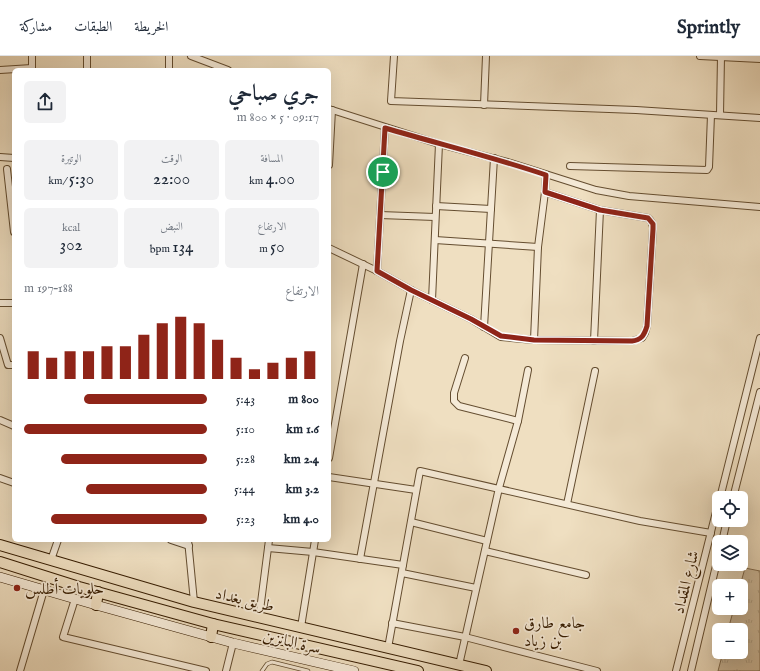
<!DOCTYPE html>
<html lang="ar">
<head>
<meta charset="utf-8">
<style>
	:root { --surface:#fff; --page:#f2f2f3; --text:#1f2937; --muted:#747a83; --line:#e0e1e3; --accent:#8f2418 }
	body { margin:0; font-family:"IM FELL English",Amiri,serif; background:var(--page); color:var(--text); direction:rtl; height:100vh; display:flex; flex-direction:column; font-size:15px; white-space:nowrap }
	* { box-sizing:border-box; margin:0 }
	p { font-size:13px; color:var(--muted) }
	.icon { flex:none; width:22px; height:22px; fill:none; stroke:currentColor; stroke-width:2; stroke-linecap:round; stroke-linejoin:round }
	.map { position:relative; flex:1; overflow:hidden; direction:ltr }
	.details { position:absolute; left:12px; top:12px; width:319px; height:474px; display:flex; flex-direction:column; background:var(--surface); border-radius:6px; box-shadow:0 4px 16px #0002; direction:rtl }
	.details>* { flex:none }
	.fabs { position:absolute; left:712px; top:435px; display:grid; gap:8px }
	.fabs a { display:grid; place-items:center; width:36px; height:36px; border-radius:6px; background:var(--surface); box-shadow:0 4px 16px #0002; font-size:20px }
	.pin { position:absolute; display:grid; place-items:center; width:34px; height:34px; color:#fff; margin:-17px; border:2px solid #fff; border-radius:50%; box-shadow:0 1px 4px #0007 }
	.round { display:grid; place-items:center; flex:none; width:42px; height:42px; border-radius:6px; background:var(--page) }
	.head { display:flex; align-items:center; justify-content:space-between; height:68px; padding:0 12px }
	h1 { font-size:22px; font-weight:600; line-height:30px }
	.metrics { display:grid; grid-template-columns:repeat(3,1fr); gap:6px; height:68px; padding:4px 12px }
	.metrics div { display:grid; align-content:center; border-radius:6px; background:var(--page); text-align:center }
	.metrics b { font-size:17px; font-weight:600 }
	.metrics small { font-size:11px; font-weight:400 }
	.metrics p { font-size:11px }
	.chart { height:112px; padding:8px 12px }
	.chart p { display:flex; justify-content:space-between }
	.chart svg { width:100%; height:72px; margin-top:4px; stroke:var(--accent); stroke-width:6 }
	ul { padding:0 12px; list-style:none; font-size:13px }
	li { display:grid; grid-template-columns:64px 48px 1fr; align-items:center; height:30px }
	li i { height:10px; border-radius:5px; background:var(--accent) }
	header { display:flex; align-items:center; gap:24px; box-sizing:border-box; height:56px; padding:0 20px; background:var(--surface); border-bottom:1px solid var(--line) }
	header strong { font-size:19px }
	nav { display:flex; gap:22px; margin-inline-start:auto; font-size:14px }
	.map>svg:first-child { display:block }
</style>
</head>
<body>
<header>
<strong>Sprintly</strong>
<nav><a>الخريطة</a><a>الطبقات</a><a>مشاركة</a></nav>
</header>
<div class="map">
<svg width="760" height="615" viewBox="0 0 760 615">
	<defs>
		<pattern id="park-tufts" width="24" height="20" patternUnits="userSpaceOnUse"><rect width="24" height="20" fill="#d0bea0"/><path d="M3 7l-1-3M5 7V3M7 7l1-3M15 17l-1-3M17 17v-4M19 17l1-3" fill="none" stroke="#b3a388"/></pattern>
	</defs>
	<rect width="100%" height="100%" fill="#efdfc1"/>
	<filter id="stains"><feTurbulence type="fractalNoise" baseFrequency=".005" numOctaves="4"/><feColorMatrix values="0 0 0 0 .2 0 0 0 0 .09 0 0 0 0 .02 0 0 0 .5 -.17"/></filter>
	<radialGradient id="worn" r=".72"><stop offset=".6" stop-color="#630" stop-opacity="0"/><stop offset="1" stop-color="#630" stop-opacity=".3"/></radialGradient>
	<polygon fill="url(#park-tufts)" stroke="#836d50" points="745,512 760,515 760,615 718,615 723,596 741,596 741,574 728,574 734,552 741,552 740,530"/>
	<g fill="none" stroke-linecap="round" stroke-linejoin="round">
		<defs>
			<polyline id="service" points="262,615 267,608 272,606 308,615"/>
			<g id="minor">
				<polyline points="32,0 32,14"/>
				<polyline points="87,0 87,14"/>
				<polyline points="191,0 228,14"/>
				<polyline points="394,0 391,45 636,54 760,62"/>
				<polyline points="700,0 760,3"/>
				<polyline points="0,14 32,12"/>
				<polyline points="169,14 169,0"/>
				<polyline points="484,49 486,0"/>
				<polyline points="329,53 439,88 511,107 596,134 629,140 760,151"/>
				<polyline points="720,59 721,0"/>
				<polyline points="0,101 14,102"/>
				<polyline points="329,109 332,54"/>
				<polyline points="570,110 707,114 709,111 711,59"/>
				<polyline points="7,113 14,176"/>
				<polyline points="436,150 491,153"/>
				<polyline points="380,159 435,161"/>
				<polyline points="435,184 538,191"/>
				<path d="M329 192 377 215 411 234 471 263 501 281 534 284 632 285 642 282 645 277 647 270 653 173C653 168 652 165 648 162L600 154 545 136"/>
				<polyline points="377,215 385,72"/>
				<polyline points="432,244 439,88"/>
				<polyline points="0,247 14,247"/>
				<polyline points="484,271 494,102"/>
				<polyline points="0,282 8,309 14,309"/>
				<polyline points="534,284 538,191 545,136 546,119"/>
				<polyline points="594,285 600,154"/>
				<polyline points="465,302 454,337 454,345 459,350 518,365"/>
				<polyline points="0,364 14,370"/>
				<polyline points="329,402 363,208"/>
				<polyline points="329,421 416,434"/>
				<polyline points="0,422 14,427"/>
				<polyline points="720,442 760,282"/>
				<polyline points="733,442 760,336"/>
				<polyline points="567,448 595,315"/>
				<polyline points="411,466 487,485"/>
				<polyline points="171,484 189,490"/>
				<polyline points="188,484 194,546"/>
				<polyline points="722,486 727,464"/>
				<polyline points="268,492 313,496 403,509"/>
				<polyline points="485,495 586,519"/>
				<polyline points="360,503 400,285 411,234"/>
				<polyline points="51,504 58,484"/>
				<polyline points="402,517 476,532"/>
				<polyline points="75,543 63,581 206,615"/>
				<polyline points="259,562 269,484"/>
				<polyline points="392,567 465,581 597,615"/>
				<polyline points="301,571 315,484"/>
				<polyline points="388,592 420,415 640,465 711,477"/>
				<polyline points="459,609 499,432 518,365 528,314"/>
				<polyline points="20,615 44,534"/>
				<polyline points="226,615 233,587"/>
				<polyline points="676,615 719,444"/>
				<polyline points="691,615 719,497"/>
			</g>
			<polyline id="secondary" points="0,521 96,549 233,587 354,615"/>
			<g id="primary">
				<polyline points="0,489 194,546 486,615"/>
				<polyline points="0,506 79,531 213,568 418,615"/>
				<polyline points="96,549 98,536"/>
				<polyline points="211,581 213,568"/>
			</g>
		</defs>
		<use href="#service" stroke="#644d30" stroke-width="4.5"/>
		<use href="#minor" stroke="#644d30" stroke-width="8"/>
		<use href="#secondary" stroke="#361c00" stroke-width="10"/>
		<use href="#primary" stroke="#361c00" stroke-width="12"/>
		<use href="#service" stroke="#f5ead7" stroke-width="3"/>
		<use href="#minor" stroke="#f5ead7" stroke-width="6"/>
		<use href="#secondary" stroke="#f5ead7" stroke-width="9"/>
		<use href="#primary" stroke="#efdfc1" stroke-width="10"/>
	</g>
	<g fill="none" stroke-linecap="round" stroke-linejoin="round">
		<defs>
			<path id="route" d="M385 72C439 88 493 101 546 119L545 136 600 154 648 162 653 168V173L647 270C644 280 641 284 632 285L534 284 501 280 471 263 411 234 377 215Z"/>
		</defs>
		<use href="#route" stroke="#fff" stroke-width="8"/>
		<use href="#route" stroke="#8f2418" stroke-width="5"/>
	</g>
	<g fill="#8f2418" stroke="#f5ead7" stroke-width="1.5">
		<circle cx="17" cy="532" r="4"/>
		<circle cx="516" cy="575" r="4"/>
	</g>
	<g text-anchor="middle" stroke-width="3.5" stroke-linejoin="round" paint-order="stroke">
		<g font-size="16" fill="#361c00" stroke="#f5ead7">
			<text transform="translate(685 526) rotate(-76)" y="6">شارع المقداد</text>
			<text transform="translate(245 543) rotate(13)" y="6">طريق بغداد</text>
			<text transform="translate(292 585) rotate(13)" y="6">سرة البانزين</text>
		</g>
		<g font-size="16" fill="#361c00" stroke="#f5ead7" text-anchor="start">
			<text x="25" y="538">حلويات أطلس</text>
			<text x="524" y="572">جامع طارق<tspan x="524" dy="18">بن زياد</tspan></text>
		</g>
	</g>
	<rect width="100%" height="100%" filter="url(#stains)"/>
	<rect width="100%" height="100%" fill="url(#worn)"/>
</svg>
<div class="fabs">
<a><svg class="icon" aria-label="locate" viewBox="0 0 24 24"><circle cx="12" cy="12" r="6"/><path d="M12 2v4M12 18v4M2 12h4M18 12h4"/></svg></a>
<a><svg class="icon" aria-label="layers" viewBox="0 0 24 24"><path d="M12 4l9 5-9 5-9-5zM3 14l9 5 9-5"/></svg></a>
<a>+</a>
<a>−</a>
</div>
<div class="pin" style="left:383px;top:116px;background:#1e9e55"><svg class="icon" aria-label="arrive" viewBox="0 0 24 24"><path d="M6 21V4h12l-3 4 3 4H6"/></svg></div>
<section class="details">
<div class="head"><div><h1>جري صباحي</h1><p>09:17 · 5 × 800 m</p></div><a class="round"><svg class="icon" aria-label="share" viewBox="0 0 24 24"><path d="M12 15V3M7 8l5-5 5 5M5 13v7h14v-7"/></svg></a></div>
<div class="metrics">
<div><p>المسافة</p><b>4.00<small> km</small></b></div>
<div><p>الوقت</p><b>22:00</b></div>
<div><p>الوتيرة</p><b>5:30<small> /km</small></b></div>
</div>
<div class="metrics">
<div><p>الارتفاع</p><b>50<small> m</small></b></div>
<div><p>النبض</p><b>134<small> bpm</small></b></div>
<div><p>kcal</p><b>302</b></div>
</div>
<div class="chart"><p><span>الارتفاع</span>188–197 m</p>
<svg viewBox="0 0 160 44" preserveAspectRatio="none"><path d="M5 44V27M15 44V31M25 44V27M35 44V27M45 44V24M55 44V24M65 44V17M75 44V10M85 44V6M95 44V10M105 44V20M115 44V31M125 44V38M135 44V34M145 44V31M155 44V27"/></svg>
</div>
<ul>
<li><b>800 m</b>5:43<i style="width:67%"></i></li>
<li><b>1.6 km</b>5:10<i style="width:100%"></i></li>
<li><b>2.4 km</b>5:28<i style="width:80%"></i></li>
<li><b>3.2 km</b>5:44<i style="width:66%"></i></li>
<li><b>4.0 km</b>5:23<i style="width:85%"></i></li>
</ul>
</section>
</div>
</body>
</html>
